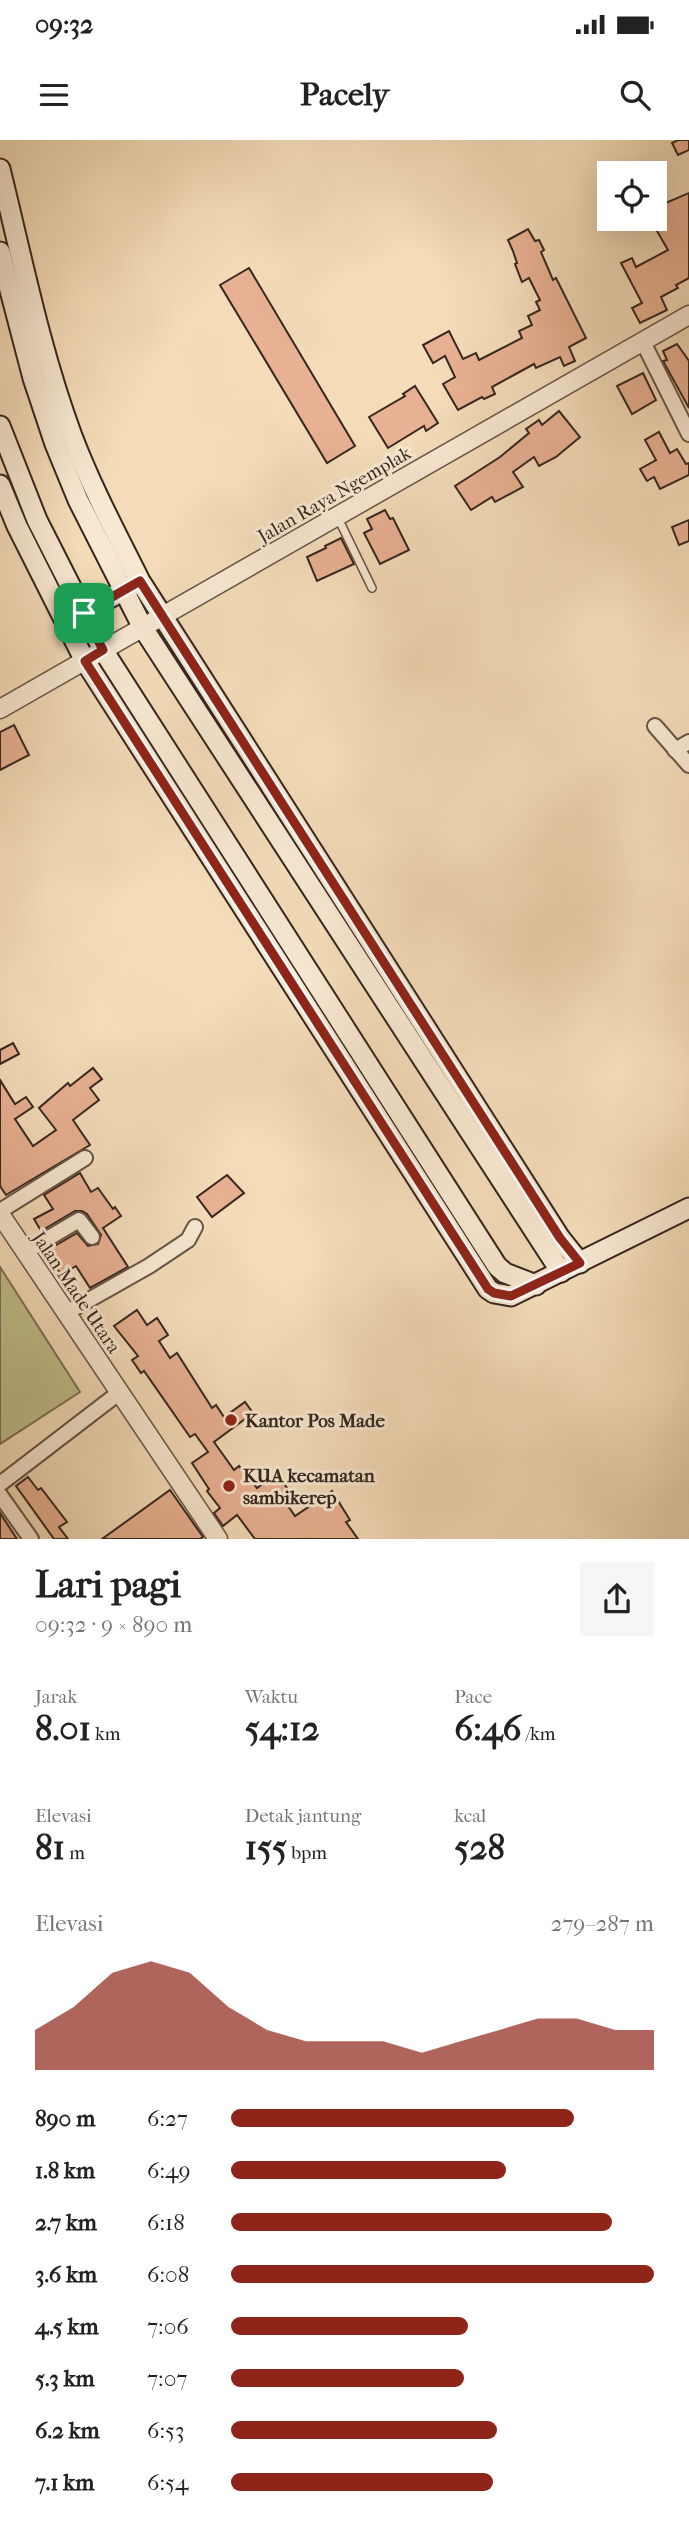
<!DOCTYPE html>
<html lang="id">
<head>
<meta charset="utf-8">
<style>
	:root { --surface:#fff; --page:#f6f6f6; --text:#222; --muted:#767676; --accent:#8f2418 }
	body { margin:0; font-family:"IM FELL French Canon",serif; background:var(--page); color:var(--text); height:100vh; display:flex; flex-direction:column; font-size:26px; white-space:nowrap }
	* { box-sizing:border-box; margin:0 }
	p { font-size:23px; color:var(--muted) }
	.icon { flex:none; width:38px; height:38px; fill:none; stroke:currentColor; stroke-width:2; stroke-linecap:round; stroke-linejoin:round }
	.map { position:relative; height:1399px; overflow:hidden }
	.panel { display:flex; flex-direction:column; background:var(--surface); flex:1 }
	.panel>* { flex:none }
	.fabs { position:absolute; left:597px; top:21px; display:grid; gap:14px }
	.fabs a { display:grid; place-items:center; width:70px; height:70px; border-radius:0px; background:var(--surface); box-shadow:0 7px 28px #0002; font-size:35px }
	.pin { position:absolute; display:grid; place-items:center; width:60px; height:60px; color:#fff; margin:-30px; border-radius:14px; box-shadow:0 4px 10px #0006 }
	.round { display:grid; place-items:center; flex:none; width:74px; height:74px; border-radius:0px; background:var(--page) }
	.headline { display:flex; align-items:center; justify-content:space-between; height:119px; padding:0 35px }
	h1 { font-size:38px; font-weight:700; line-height:52px }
	.stats { display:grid; grid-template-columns:repeat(3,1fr); gap:10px; height:119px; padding:7px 35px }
	.stats div { display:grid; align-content:center }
	.stats b { font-size:35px; font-weight:700 }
	.stats small { font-size:19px; font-weight:400 }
	.stats p { font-size:19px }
	.chart { height:196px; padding:14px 35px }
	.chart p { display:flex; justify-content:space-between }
	.chart svg { width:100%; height:126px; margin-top:7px; fill:var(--accent); opacity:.7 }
	ul { padding:0 35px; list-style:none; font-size:23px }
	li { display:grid; grid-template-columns:112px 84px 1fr; align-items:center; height:52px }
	li i { height:18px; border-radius:9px; background:var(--accent) }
	.status { display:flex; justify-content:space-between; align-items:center; height:49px; padding:0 35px; background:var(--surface); direction:ltr }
	.status svg { height:19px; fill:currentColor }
	header { display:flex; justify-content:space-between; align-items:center; height:91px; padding:0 35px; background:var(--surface); font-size:32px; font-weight:700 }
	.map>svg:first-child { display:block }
</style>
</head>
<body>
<div class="status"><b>09:32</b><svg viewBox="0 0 49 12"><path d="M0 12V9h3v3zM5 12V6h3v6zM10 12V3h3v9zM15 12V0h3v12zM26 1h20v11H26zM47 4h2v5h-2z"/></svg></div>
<header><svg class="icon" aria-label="menu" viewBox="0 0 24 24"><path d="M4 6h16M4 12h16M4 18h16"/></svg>Pacely<svg class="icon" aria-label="search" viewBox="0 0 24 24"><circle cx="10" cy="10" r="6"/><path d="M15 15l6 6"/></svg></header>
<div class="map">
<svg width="689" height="1399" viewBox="0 0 689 1399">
	<rect width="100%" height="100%" fill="#f4dcb9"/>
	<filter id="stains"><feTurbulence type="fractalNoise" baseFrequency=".00286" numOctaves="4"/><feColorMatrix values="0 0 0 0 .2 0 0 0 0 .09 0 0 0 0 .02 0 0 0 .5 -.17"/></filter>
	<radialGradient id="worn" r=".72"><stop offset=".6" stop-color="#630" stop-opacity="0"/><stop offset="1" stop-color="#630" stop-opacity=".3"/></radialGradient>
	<polygon fill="#bfbf8c" stroke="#7a7256" stroke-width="2" points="0,1127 80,1252 0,1304"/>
	<g fill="#e9b193" stroke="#36261f" stroke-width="2">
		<polygon points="678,0 689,0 689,10 678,15 672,3"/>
		<polygon points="689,53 689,138 676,145 678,148 661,157 667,170 640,183 632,168 642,163 621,123 632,118 636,127 668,110 650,79 654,79 654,68"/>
		<polygon points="528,89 535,101 539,100 544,110 541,112 553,140 556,138 586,198 569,207 575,221 564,226 560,217 536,228 534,224 492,247 495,254 484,259 482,257 458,270 443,244 455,237 445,216 433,223 423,205 449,191 463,219 476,213 479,220 522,198 519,191 532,185 528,176 540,170 536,162 540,160 529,138 522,142 515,124 517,123 513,111 508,100"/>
		<polygon points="249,128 355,306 327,323 220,145"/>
		<polygon points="677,204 689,221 689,268 663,221 667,220 663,211"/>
		<polygon points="643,233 656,260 632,274 617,246"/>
		<polygon points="415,246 438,283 426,291 424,286 388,308 369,277 405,256 403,254"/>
		<polygon points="559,271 580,297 556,317 539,326 534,317 513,332 523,347 495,362 492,357 471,370 455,346 500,317 529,293 526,289 539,280 542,285"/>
		<polygon points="659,292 670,313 677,309 686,324 689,323 689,335 660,349 654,337 647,341 640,329 656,320 645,300"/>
		<polygon points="385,370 390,379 393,378 409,410 380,424 364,393 372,389 367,379"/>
		<polygon points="689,380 689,401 679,405 672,387"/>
		<polygon points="341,398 354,424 317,441 307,417 326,408 325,406"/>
		<polygon points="14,585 29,615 0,630 0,592"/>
		<polygon points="13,903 19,914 0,924 0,910"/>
		<polygon points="93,928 102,939 90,948 99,960 73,980 90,1005 6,1055 0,1046 0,940 15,964 26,957 33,967 15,979 33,1006 56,990 39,968 68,943 70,946"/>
		<polygon points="80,1033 91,1052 98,1048 113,1069 115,1067 121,1076 103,1088 128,1127 90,1148 76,1126 61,1135 46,1111 77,1093 88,1106 98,1104 101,1095 87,1074 82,1071 75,1071 41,1091 34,1079 53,1069 44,1055"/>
		<polygon points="227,1035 244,1053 212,1077 197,1057"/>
		<polygon points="137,1170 147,1185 157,1178 168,1195 159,1201 170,1218 177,1213 212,1268 216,1265 224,1277 245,1262 253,1273 214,1302 234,1330 239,1326 257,1348 277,1333 291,1354 284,1360 295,1376 332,1351 350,1380 346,1382 358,1399 255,1399 237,1375 223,1386 214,1373 220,1368 207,1351 209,1349 192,1323 208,1312 195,1294 190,1297 144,1231 141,1233 132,1220 138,1216 114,1186"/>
		<polygon points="28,1337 38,1350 41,1348 67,1382 59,1387 68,1399 54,1399 16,1346"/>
		<polygon points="170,1350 203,1397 200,1399 102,1399"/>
		<polygon points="0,1373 17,1399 0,1399"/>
	</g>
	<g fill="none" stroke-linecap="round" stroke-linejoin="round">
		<defs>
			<polyline id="service" points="338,378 372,448"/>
			<g id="minor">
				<polyline points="643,202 689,294"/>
				<polyline points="655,586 689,625"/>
				<polyline points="675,610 689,602"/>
				<polyline points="0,1071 85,1018"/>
				<polyline points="25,1112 79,1080 92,1097"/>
				<polyline points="66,1173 149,1126 188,1100 195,1087"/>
				<polyline points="0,1344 120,1252"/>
				<polyline points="0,1355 31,1399"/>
			</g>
			<g id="tertiary">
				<polyline points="0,569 689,175"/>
				<polyline points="0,1074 218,1399"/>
			</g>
			<g id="secondary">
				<path d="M0 29C22 118 40 210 72 296 91 346 116 393 140 441L560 1098 580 1123"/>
				<polyline points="0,112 33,238 55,304 78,360 143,488 561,1132"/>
				<polyline points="0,286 37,380 103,510 497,1126 505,1133 536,1145"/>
				<polyline points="0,345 17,386 85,521 488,1149 494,1153 511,1156 689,1068"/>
				<polyline points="74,478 133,445"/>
			</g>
		</defs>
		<use href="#service" stroke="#665446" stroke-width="10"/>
		<use href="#minor" stroke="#665446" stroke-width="18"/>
		<use href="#tertiary" stroke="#665446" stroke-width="21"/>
		<use href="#secondary" stroke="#36261f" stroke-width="23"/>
		<use href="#service" stroke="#f8e8d2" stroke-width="7"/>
		<use href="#minor" stroke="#f8e8d2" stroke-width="14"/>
		<use href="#tertiary" stroke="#f8e8d2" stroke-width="18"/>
		<use href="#secondary" stroke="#f8e8d2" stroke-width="19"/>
	</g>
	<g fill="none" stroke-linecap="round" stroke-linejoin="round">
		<defs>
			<polygon id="route" points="140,441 560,1098 580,1123 511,1156 494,1153 488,1149 85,521 103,510 84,473"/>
		</defs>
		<use href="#route" stroke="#fff" stroke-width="14"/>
		<use href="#route" stroke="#8f2418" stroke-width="9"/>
	</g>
	<g fill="#8f2418" stroke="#f8e8d2" stroke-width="2.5">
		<circle cx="231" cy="1280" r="7"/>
		<circle cx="229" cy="1346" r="7"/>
	</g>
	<g text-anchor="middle" stroke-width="6" stroke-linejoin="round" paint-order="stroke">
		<g font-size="19" fill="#36261f" stroke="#f8e8d2">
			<text transform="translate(334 354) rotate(-30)" y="7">Jalan Raya Ngemplak</text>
			<text transform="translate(77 1152) rotate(56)" y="7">Jalan Made Utara</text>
		</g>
		<g font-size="19" font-weight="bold" fill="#36261f" stroke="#f8e8d2" text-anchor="start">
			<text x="245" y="1287">Kantor Pos Made</text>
			<text x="243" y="1342">KUA kecamatan<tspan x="243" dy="22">sambikerep</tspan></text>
		</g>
	</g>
	<rect width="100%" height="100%" filter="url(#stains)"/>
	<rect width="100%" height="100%" fill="url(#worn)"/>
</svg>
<div class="fabs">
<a><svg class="icon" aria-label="locate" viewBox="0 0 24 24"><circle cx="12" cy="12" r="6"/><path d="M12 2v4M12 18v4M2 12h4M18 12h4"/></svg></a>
</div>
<div class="pin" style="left:84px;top:473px;background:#1e9e55"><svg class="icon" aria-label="arrive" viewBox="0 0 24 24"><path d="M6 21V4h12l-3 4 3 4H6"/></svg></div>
</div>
<section class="panel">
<div class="headline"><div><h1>Lari pagi</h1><p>09:32 · 9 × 890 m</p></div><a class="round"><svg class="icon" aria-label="share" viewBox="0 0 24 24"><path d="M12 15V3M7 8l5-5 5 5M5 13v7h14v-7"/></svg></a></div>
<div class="stats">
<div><p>Jarak</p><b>8.01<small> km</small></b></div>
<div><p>Waktu</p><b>54:12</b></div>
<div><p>Pace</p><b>6:46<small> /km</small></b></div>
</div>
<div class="stats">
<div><p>Elevasi</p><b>81<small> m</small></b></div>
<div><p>Detak jantung</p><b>155<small> bpm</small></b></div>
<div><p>kcal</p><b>528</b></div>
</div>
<div class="chart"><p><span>Elevasi</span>279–287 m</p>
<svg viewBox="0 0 160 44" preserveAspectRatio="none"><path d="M0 44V30L10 22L20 10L30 6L40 10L50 22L60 30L70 34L80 34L90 34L100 38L110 34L120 30L130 26L140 26L150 30L160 30V44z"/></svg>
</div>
<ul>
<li><b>890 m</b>6:27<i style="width:81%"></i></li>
<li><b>1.8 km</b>6:49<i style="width:65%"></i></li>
<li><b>2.7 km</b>6:18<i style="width:90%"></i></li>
<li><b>3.6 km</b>6:08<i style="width:100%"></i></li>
<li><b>4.5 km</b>7:06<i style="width:56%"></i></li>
<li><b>5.3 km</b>7:07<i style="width:55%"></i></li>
<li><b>6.2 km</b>6:53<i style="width:63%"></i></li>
<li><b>7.1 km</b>6:54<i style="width:62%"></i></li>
</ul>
</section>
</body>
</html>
